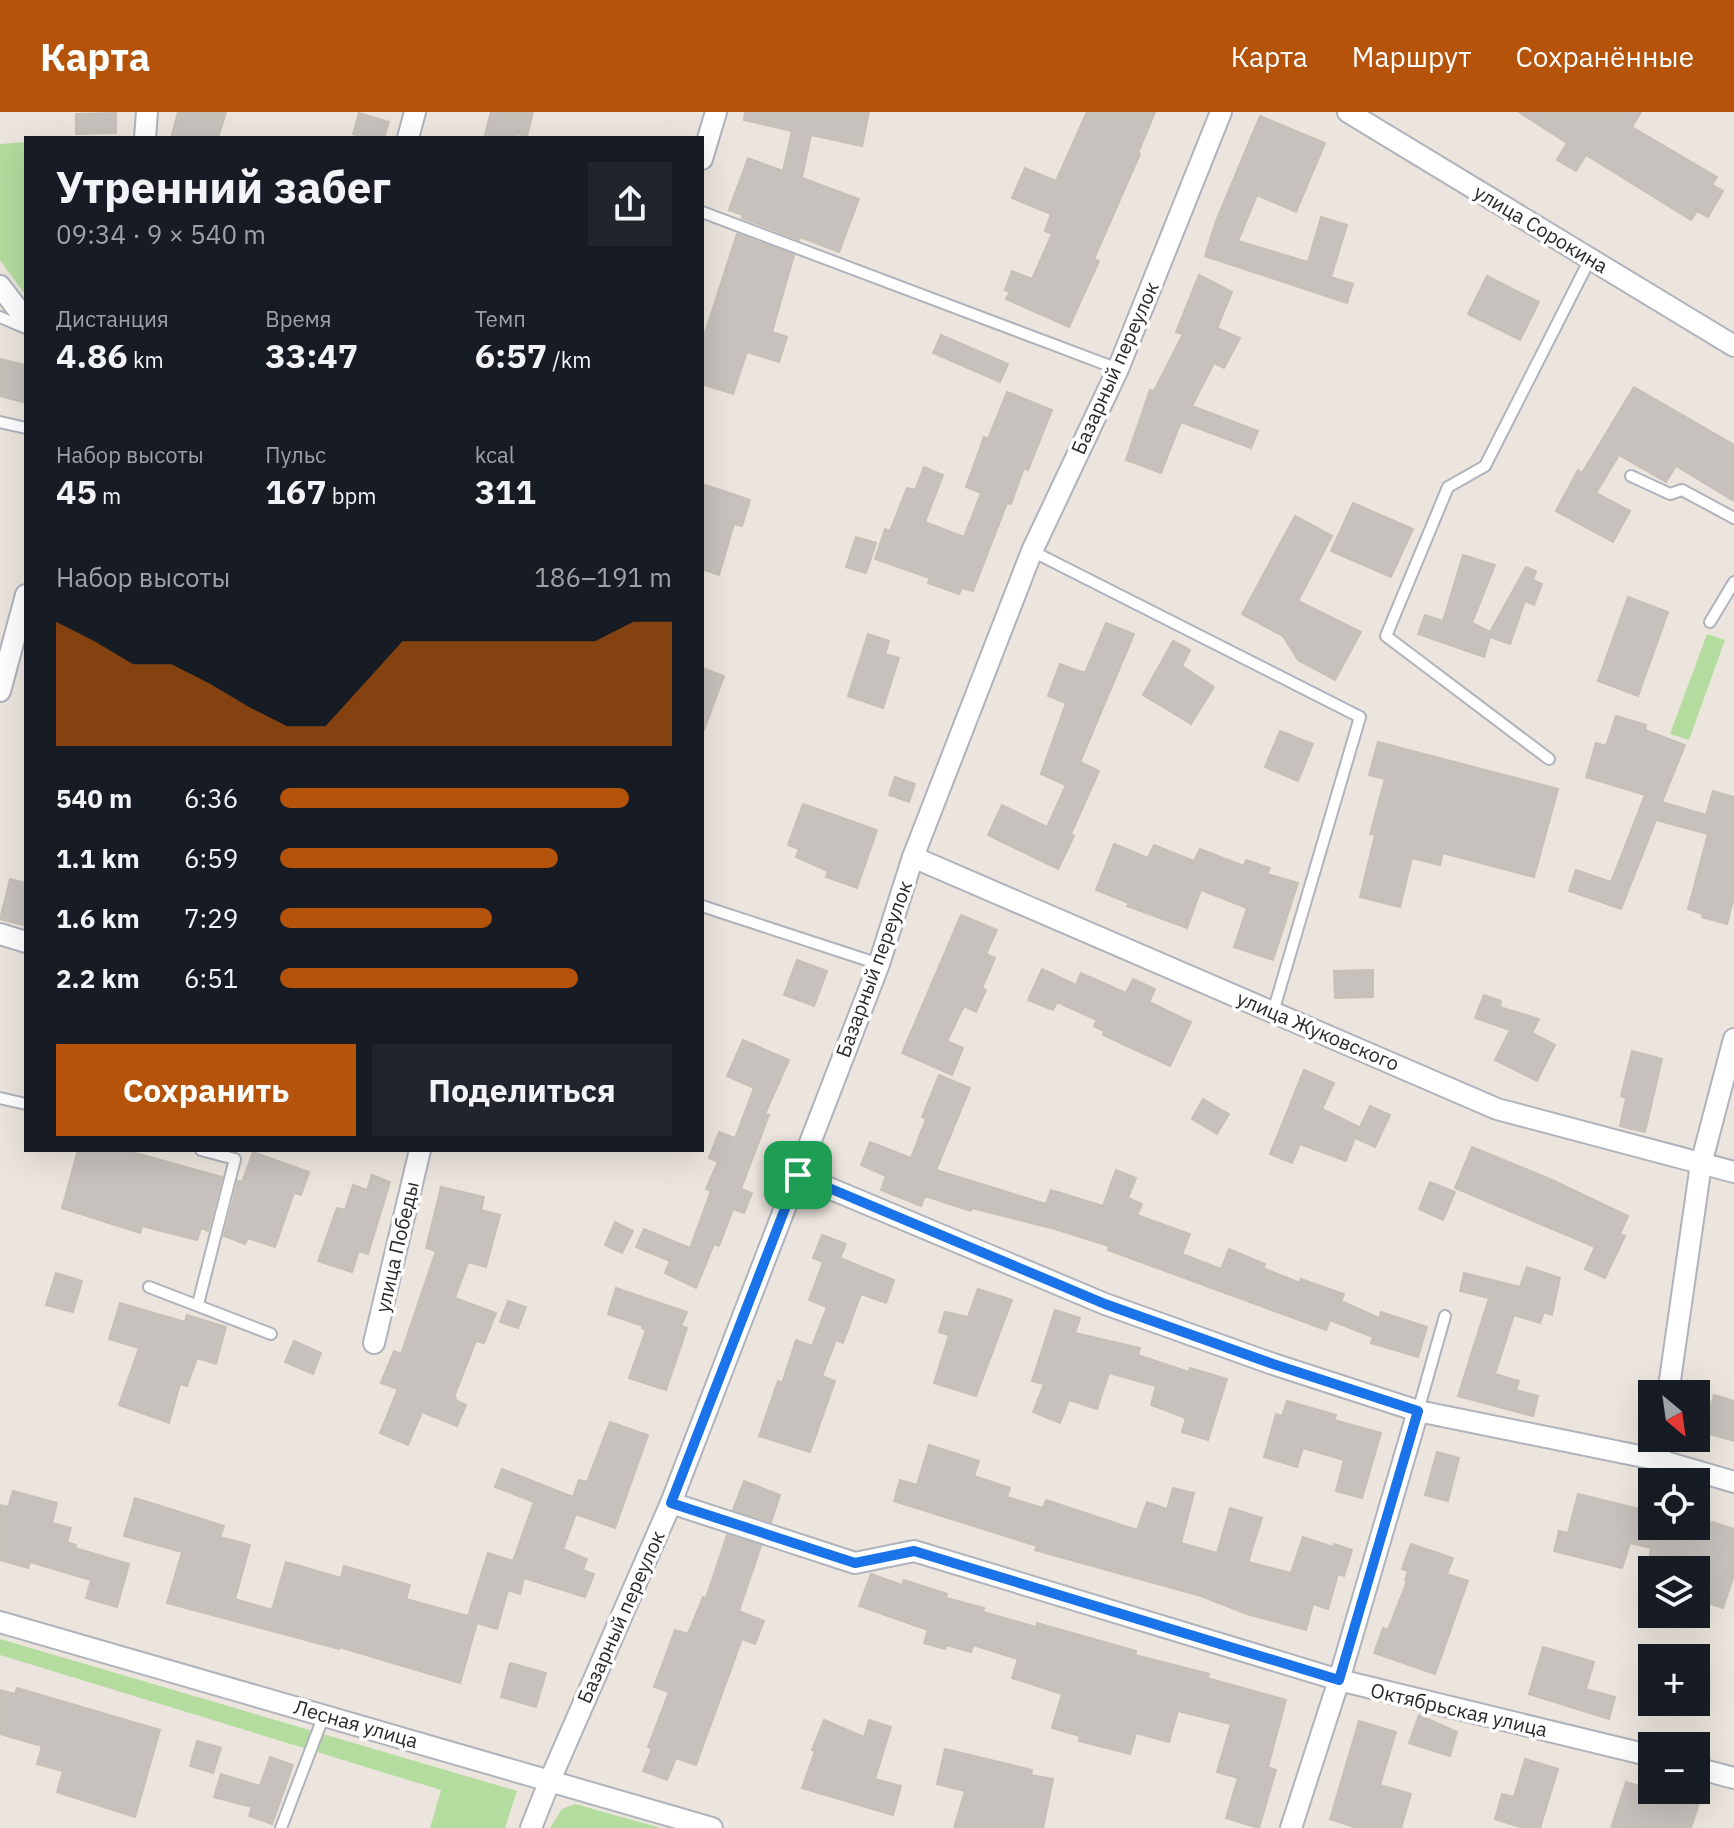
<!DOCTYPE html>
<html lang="ru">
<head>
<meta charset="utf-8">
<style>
	:root { --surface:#171b24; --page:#20242c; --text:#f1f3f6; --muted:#9ea1a6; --accent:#b45309 }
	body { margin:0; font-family:"IBM Plex Sans",sans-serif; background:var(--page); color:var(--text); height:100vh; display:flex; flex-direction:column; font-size:30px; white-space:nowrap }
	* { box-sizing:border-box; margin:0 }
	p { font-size:26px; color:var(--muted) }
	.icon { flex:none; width:44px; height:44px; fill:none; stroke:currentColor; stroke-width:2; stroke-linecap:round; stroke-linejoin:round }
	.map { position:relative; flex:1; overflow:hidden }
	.sheet { position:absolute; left:24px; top:24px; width:680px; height:1016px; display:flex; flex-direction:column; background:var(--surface); border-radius:0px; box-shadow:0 8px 32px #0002 }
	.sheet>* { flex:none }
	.needle { width:52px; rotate:151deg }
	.controls { position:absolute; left:1638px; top:1268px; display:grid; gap:16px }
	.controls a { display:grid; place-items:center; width:72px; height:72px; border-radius:0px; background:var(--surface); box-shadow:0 8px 32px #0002; font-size:40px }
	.pin { position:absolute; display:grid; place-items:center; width:68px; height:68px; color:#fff; margin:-34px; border-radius:16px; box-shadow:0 4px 12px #0006 }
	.round { display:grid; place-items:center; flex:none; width:84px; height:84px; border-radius:0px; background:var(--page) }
	.headline { display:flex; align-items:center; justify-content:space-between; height:136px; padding:0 32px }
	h1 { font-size:44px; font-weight:700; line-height:60px }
	.figures { display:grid; grid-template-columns:repeat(3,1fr); gap:12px; height:136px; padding:8px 32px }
	.figures div { display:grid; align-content:center }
	.figures b { font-size:34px; font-weight:700 }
	.figures small { font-size:22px; font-weight:400 }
	.figures p { font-size:22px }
	.chart { height:224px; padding:16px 32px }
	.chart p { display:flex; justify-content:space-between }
	.chart svg { width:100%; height:144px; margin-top:8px; fill:var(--accent); opacity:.7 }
	.primary-button { display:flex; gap:16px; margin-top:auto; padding:16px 32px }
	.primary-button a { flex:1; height:92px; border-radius:0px; background:var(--accent); color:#fff; font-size:32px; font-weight:700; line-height:92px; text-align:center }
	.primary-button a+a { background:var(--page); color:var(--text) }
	ul { padding:0 32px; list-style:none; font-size:26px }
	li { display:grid; grid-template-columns:128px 96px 1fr; align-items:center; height:60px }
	li i { height:20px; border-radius:10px; background:var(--accent) }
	header { display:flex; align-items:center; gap:48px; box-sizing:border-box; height:112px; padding:0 40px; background:var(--accent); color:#fff }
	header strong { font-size:38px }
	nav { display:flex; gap:44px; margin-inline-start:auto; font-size:28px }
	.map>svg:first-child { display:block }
</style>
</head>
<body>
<header>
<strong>Карта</strong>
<nav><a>Карта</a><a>Маршрут</a><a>Сохранённые</a></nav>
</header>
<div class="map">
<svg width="1734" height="1716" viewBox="0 0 1734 1716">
	<rect width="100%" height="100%" fill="#ebe5dd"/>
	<g fill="#b3dc9e">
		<polygon points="26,30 26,184 0,148 0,32"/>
		<polygon points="1707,522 1725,528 1689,628 1670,622"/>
		<polygon points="0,1527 517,1679 505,1716 430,1716 441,1678 0,1543"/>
		<polygon points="575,1692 661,1716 550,1716 562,1697"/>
	</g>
	<g fill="#c6c1bc" stroke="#c6c0b7" stroke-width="2">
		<polygon points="178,0 226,0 218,26 171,26"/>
		<polygon points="491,0 533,0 527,24 517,22 516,26 484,26"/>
		<polygon points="745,0 869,0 862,34 811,23 802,66 859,87 839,140 800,125 799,128 742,106 743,103 729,98 748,46 783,59 792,19 744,8"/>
		<polygon points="1087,0 1155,0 1138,41 1140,42 1094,147 1099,149 1069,215 1006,187 1010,180 1005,178 1012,159 1032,167 1052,122 1045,119 1051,102 1012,86 1025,56 1056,69"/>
		<polygon points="1519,0 1641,0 1632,15 1717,65 1712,73 1723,79 1708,105 1697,99 1691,108 1586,43 1576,59 1557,48 1567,31"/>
		<polygon points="116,1 116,21 76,22 76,2"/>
		<polygon points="359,1 389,10 384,26 365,26 353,22"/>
		<polygon points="1260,4 1325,31 1296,100 1257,83 1238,129 1308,150 1321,105 1347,113 1331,165 1353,172 1347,191 1205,144 1216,109"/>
		<polygon points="737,122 794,143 772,220 787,225 779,250 747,240 733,282 702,272 702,230"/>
		<polygon points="1199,163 1232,180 1217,216 1240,226 1224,256 1214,251 1192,294 1258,319 1251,336 1181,310 1161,361 1126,348 1150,278 1154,279 1183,222 1176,220"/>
		<polygon points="1487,164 1539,190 1520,228 1468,202"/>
		<polygon points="941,223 1008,252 1000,270 933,241"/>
		<polygon points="0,247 26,253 26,291 0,284"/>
		<polygon points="1634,275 1734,333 1734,389 1676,354 1666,370 1619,343 1596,381 1630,399 1613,430 1556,399 1578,358 1582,361"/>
		<polygon points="1007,280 1052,298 1028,358 1024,356 1011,392 1007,391 973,479 962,476 959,482 928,471 930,466 875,447 885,417 890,419 907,376 915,378 924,355 943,363 925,410 964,425 981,381 966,375 984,325 988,327"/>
		<polygon points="702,372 750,388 742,414 734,412 719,463 702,457"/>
		<polygon points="1353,391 1413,417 1391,465 1331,439"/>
		<polygon points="1295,404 1332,424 1298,489 1361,520 1335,568 1298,548 1283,524 1242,502"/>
		<polygon points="856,425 876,431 866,461 846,455"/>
		<polygon points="1463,443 1495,453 1472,511 1490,520 1526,455 1536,459 1533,468 1542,472 1534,493 1525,489 1510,532 1490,525 1484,545 1418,522 1425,503 1443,509"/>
		<polygon points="1628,485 1668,500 1638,584 1598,569"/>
		<polygon points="1106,511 1134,522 1080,650 1099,659 1071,722 1074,724 1058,757 988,723 1002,693 1047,715 1066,673 1041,662 1066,591 1048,584 1060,552 1085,561"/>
		<polygon points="868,522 889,529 885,542 899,546 883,596 848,584"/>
		<polygon points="1173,529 1190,538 1182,554 1214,575 1191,612 1143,583"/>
		<polygon points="702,556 724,564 704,618 702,618"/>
		<polygon points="1616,604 1646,613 1645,618 1685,633 1662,690 1706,703 1713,679 1734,685 1734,786 1727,812 1702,805 1703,802 1688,797 1708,722 1656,708 1621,797 1569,779 1576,758 1611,770 1645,683 1586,665 1596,631 1606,634"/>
		<polygon points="1280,619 1313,632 1298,669 1265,655"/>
		<polygon points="1378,630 1558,677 1534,765 1443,741 1440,753 1412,746 1400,795 1360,785 1375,723 1370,722 1385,667 1369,663"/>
		<polygon points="895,665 915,672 909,690 889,683"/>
		<polygon points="803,692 877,718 857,776 826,765 828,759 796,745 799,737 788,733"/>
		<polygon points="1114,732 1148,746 1154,733 1194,749 1200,737 1244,754 1246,748 1270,756 1267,762 1298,771 1273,848 1234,835 1247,796 1201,778 1187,816 1127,794 1129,791 1096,778"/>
		<polygon points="10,767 26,771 26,814 0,807"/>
		<polygon points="961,803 997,818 986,842 995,846 982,876 986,878 976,900 964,894 947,929 963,936 952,963 902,941"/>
		<polygon points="797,848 827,859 814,894 784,883"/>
		<polygon points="1042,857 1076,873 1081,861 1126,881 1133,867 1155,877 1149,890 1191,910 1170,954 1103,923 1104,919 1094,914 1097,908 1057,890 1053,898 1028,888"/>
		<polygon points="1373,858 1373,885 1335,886 1334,859"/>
		<polygon points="1484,883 1501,889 1500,895 1539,907 1532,921 1555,933 1537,969 1495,948 1510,918 1475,906"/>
		<polygon points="743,928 789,948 765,1002 769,1003 741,1077 752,1081 744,1101 733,1097 719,1134 714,1132 696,1176 665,1161 670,1149 636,1135 644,1117 690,1136 711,1079 706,1077 718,1050 709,1046 719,1020 735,1026 754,976 727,964"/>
		<polygon points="1632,939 1662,947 1645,1020 1620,1014 1626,986 1621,984"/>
		<polygon points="1304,958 1334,971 1322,997 1359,1015 1346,1049 1300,1032 1292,1051 1270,1042"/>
		<polygon points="939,963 970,976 936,1058 1046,1092 1051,1078 1103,1094 1116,1058 1136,1066 1128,1086 1142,1092 1137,1103 1190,1122 1182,1142 1221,1157 1229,1137 1265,1152 1263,1156 1300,1171 1301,1167 1344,1182 1341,1189 1379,1206 1381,1200 1427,1215 1418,1245 1371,1231 1373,1225 1330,1208 1326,1218 1108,1138 1109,1134 1055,1117 972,1096 971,1099 925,1084 921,1094 881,1078 886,1064 861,1053 870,1030 911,1046 926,1007 922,1005"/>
		<polygon points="1203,987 1229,1002 1217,1022 1192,1007"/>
		<polygon points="1370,994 1390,1003 1375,1035 1355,1026"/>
		<polygon points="1472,1035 1550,1067 1628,1104 1620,1122 1625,1124 1605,1166 1585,1157 1595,1135 1455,1076"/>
		<polygon points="78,1038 125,1038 222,1065 208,1119 201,1116 197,1128 142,1114 140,1121 62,1096"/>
		<polygon points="253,1040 309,1060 301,1083 294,1081 275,1135 248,1126 245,1132 224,1124 238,1069 242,1070"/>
		<polygon points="372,1063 390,1070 368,1142 359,1139 352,1160 318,1149 337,1096 345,1098 353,1073 367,1078"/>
		<polygon points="1430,1070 1455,1080 1443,1108 1419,1097"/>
		<polygon points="441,1075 484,1085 481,1098 500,1103 486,1155 468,1150 455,1186 496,1201 484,1231 476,1229 454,1285 456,1286 455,1288 466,1293 457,1314 422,1300 408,1333 380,1321 398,1277 381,1271 394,1239 401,1242 436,1139 426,1136"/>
		<polygon points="615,1110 633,1119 622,1141 605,1133"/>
		<polygon points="822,1123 846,1132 840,1146 894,1168 886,1191 861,1182 843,1231 836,1228 822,1264 835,1269 810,1340 759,1324 778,1269 782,1271 796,1228 812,1234 827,1195 809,1188 823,1150 813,1146"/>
		<polygon points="1527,1155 1560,1166 1552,1203 1544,1200 1540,1211 1514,1203 1495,1262 1519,1269 1516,1278 1538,1284 1533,1304 1458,1284 1489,1186 1460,1179 1464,1161 1520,1175"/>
		<polygon points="56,1161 82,1169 73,1200 46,1193"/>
		<polygon points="616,1176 687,1200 681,1214 687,1216 666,1278 629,1266 646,1218 642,1216 643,1214 608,1202"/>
		<polygon points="978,1177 1012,1188 976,1284 934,1271 949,1223 939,1220 945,1200 968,1205"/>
		<polygon points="508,1189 526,1195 518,1216 500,1210"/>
		<polygon points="120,1191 185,1210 187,1203 226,1215 216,1252 197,1246 187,1274 180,1272 169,1311 119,1293 139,1236 109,1227"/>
		<polygon points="1055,1198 1080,1206 1075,1221 1140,1236 1138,1243 1189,1260 1190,1256 1227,1267 1208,1328 1182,1320 1186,1306 1151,1293 1156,1274 1109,1261 1097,1297 1069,1288 1060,1311 1033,1300 1044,1272 1032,1269"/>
		<polygon points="294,1229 321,1241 313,1262 285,1250"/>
		<polygon points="1714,1283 1734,1289 1734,1329 1703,1320"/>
		<polygon points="1287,1289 1336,1303 1334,1308 1381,1321 1362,1386 1336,1379 1344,1348 1303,1336 1297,1355 1264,1345 1276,1302 1282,1304"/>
		<polygon points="610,1310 648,1323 615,1416 576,1402 563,1437 587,1447 583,1458 594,1462 585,1485 524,1466 520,1482 508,1478 497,1517 477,1511 460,1571 339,1535 339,1537 167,1491 182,1440 124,1424 135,1386 224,1414 220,1425 250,1433 235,1487 272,1498 286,1450 341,1466 344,1454 410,1473 406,1487 468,1504 488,1441 513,1449 534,1390 495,1375 502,1357 573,1385 579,1368 587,1370"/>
		<polygon points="929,1333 979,1349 974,1364 1010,1376 1007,1385 1043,1396 1046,1388 1137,1418 1147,1390 1167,1397 1173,1376 1194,1381 1181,1431 1217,1441 1230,1396 1262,1406 1248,1450 1291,1461 1303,1425 1333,1435 1334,1432 1352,1438 1344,1464 1338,1462 1328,1497 1313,1492 1306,1518 1247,1502 1201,1484 1035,1438 1037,1434 894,1389 900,1368 917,1373"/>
		<polygon points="1437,1340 1459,1346 1448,1389 1425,1383"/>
		<polygon points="744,1369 780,1383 771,1410 733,1398"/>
		<polygon points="13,1379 57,1391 52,1411 71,1416 67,1430 76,1433 75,1436 129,1452 117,1495 86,1486 91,1468 30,1450 28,1456 0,1448 0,1393 8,1395"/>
		<polygon points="1578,1382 1652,1400 1652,1414 1710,1414 1712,1410 1734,1417 1734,1463 1723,1496 1696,1487 1696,1458 1647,1458 1651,1436 1630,1431 1622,1456 1554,1439 1559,1419 1568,1421"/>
		<polygon points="727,1423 761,1434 739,1499 764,1509 755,1532 742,1527 696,1653 676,1646 667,1668 643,1659 652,1637 648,1635 669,1580 654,1575 675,1518 688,1522 703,1485 706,1486"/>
		<polygon points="1411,1432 1453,1446 1447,1462 1468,1469 1435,1562 1374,1541 1383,1516 1388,1518 1407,1469 1405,1468 1408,1459 1402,1457"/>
		<polygon points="871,1462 902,1473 904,1468 947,1482 946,1486 984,1496 983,1500 1036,1515 1037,1511 1136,1539 1135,1543 1209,1562 1207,1566 1286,1588 1268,1655 1276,1658 1259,1716 1226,1706 1238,1666 1217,1660 1231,1612 1178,1599 1169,1630 1136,1621 1130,1642 1079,1629 1080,1624 1052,1616 1062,1582 1012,1566 1018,1547 973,1533 971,1540 946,1533 945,1537 924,1531 928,1518 859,1494"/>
		<polygon points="1543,1535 1594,1550 1586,1577 1615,1585 1609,1607 1529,1582"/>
		<polygon points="510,1551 546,1561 536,1595 501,1585"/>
		<polygon points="17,1576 160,1618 135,1705 57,1680 63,1659 37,1652 42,1634 0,1622 0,1578 15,1582"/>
		<polygon points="1419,1603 1457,1620 1450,1644 1409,1631"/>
		<polygon points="824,1608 864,1625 869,1608 891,1615 875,1667 901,1674 893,1703 802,1676 815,1639 812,1638"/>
		<polygon points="1359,1609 1396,1620 1380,1673 1411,1682 1401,1716 1357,1716 1330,1707"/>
		<polygon points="197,1629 221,1636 213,1661 190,1654"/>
		<polygon points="945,1637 1032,1658 1031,1663 1053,1667 1043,1716 954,1716 965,1679 937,1672"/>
		<polygon points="270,1645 293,1653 272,1712 249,1704 252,1695 214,1685 221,1662 260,1674"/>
		<polygon points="1525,1647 1558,1657 1540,1716 1523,1716 1495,1707 1502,1682 1514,1685"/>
		<polygon points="1626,1670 1699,1691 1691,1716 1611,1716"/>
	</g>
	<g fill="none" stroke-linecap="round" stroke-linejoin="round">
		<defs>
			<g id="lane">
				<polyline points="702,100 1118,257"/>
				<polyline points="0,205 26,216"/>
				<polyline points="0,310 26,316"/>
				<polyline points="1631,364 1670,382 1682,378 1734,406"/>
				<polyline points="1032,439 1360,605 1273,900"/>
				<polyline points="1710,510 1734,470"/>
				<polyline points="1549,647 1386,524 1448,375 1485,354 1590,147"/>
				<polyline points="702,794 879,852"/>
				<polyline points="0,986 26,992"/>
				<polyline points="149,1175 271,1222"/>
				<polyline points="198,1192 235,1047 201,1038"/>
				<polyline points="1418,1299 1445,1204"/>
				<polyline points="281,1716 324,1603"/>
			</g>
			<g id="street">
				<polyline points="1348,0 1734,234"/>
				<polyline points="145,26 147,0"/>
				<polyline points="408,26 415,0"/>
				<polyline points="702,47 716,0"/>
				<polyline points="0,174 26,208"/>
				<polyline points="0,579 26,483"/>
				<polyline points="913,745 1497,997 1734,1060"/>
				<polyline points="0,822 26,830"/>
				<polyline points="798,1063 1105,1192 1273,1252 1418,1299 1659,1348 1734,1370"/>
				<polyline points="374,1231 420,1038"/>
				<polyline points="1668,1282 1701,1052 1734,927"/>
				<polyline points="1659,1348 1662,1326"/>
				<polyline points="671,1391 855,1451 914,1439 1339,1568 1652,1644"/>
				<polyline points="0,1510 712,1716"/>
				<polyline points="1696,1656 1734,1666"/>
				<polyline points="531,1716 550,1668 671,1391 879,852 913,745 1032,439 1118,257 1221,0"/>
				<polyline points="1291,1716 1339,1568 1418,1299"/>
			</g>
		</defs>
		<use href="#lane" stroke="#b0b3bc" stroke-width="14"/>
		<use href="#street" stroke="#b0b3bc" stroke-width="24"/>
		<use href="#lane" stroke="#fff" stroke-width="10"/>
		<use href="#street" stroke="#fff" stroke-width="20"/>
	</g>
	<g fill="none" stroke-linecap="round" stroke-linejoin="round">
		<defs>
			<polygon id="route" points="798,1063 1105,1192 1273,1252 1418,1299 1339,1568 914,1439 855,1451 671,1391"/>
		</defs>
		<use href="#route" stroke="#fff" stroke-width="16"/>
		<use href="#route" stroke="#1a73e8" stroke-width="10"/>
	</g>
	<g text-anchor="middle" stroke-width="7" stroke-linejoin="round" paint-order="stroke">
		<g font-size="20" fill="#2a2a2a" stroke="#fff">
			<text transform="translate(1541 117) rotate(31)" y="7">улица Сорокина</text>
			<text transform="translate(1115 256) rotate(-66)" y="7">Базарный переулок</text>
			<text transform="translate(874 857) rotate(-70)" y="7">Базарный переулок</text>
			<text transform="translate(1318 919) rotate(23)" y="7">улица Жуковского</text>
			<text transform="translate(397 1135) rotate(-77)" y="7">улица Победы</text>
			<text transform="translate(621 1505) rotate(-66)" y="7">Базарный переулок</text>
			<text transform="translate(1459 1598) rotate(13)" y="7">Октябрьская улица</text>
			<text transform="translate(356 1612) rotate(16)" y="7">Лесная улица</text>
		</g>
	</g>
</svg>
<div class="controls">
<a><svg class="needle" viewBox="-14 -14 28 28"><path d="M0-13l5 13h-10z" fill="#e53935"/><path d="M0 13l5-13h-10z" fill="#9ea1a6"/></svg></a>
<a><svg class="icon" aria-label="locate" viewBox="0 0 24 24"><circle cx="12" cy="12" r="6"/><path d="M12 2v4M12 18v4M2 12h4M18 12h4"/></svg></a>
<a><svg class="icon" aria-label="layers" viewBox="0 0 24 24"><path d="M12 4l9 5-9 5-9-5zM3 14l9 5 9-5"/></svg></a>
<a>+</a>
<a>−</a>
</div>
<div class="pin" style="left:798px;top:1063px;background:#1e9e55"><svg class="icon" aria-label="arrive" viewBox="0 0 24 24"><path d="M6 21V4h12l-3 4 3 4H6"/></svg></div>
<section class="sheet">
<div class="headline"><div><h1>Утренний забег</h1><p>09:34 · 9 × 540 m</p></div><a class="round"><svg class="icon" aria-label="share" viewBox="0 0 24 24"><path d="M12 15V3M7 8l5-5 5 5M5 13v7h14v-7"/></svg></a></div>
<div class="figures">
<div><p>Дистанция</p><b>4.86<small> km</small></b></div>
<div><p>Время</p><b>33:47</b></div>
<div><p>Темп</p><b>6:57<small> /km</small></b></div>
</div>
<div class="figures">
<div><p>Набор высоты</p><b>45<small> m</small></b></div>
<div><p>Пульс</p><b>167<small> bpm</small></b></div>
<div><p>kcal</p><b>311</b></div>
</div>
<div class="chart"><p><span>Набор высоты</span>186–191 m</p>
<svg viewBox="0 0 160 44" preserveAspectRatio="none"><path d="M0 44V6L10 12L20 19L30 19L40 25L50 32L60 38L70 38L80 25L90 12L100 12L110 12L120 12L130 12L140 12L150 6L160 6V44z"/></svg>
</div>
<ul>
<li><b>540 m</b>6:36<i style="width:89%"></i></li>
<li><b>1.1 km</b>6:59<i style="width:71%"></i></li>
<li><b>1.6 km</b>7:29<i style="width:54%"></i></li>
<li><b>2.2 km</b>6:51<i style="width:76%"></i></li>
</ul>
<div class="primary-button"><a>Сохранить</a><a>Поделиться</a></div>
</section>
</div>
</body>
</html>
